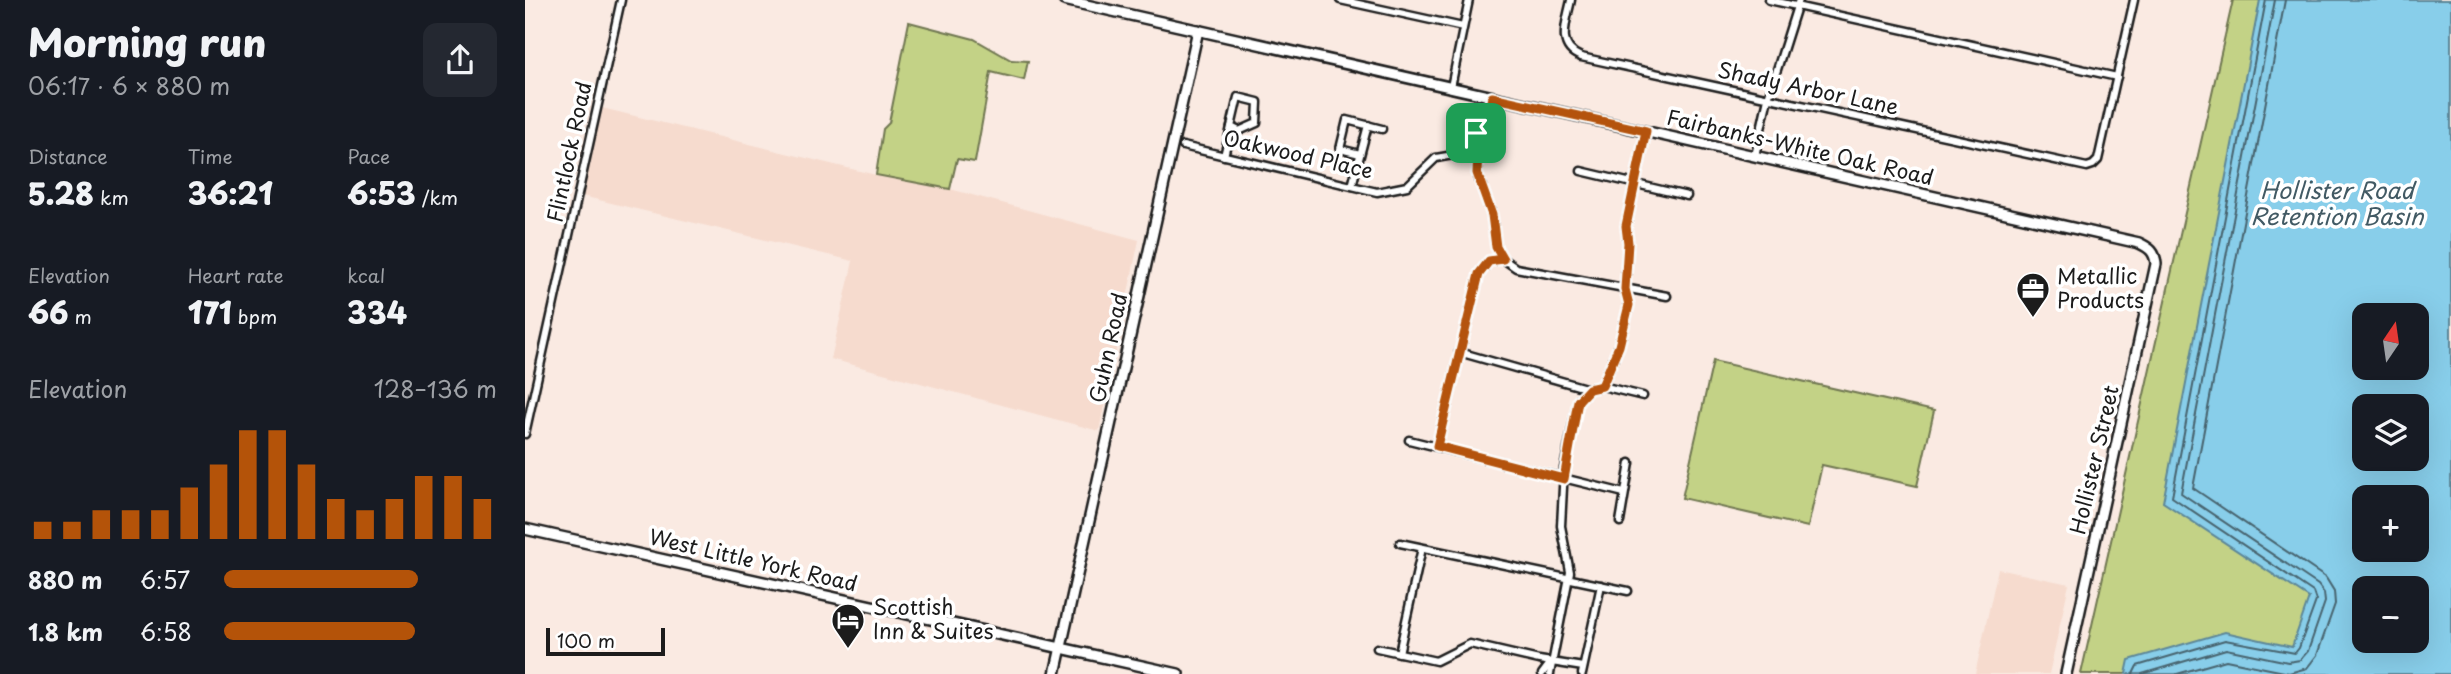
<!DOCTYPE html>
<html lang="en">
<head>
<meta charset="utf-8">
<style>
	:root { --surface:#171b24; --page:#242831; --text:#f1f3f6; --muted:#9ea1a6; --accent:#b45309 }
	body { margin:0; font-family:"Playpen Sans",sans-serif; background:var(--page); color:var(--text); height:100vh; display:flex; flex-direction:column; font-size:26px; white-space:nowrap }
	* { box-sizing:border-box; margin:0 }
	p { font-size:23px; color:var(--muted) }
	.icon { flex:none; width:38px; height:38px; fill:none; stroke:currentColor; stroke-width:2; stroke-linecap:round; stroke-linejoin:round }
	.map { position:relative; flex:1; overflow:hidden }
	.side { display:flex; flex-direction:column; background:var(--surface); width:525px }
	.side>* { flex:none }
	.needle { width:46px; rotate:13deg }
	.fabs { position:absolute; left:1827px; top:303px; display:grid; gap:14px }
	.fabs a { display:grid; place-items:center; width:77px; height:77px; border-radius:14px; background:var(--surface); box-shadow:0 7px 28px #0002; font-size:35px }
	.scale { position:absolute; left:21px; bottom:18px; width:119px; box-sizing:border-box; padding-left:7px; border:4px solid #1c1c1c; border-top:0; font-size:19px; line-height:24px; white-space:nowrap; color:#1c1c1c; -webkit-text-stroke:5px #fff; paint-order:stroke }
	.pin { position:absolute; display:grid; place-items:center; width:60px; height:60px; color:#fff; margin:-30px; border-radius:14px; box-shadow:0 4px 10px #0006 }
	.round { display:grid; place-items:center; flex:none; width:74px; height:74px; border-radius:14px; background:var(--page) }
	.summary { display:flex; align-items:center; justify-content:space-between; height:119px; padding:0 28px }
	h1 { font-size:38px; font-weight:800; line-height:52px }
	.metrics { display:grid; grid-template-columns:repeat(3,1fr); gap:10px; height:119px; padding:7px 28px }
	.metrics div { display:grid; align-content:center }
	.metrics b { font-size:30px; font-weight:800 }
	.metrics small { font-size:19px; font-weight:400 }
	.metrics p { font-size:19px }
	.chart { height:196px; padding:14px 28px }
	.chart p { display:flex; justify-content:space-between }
	.chart svg { width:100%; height:126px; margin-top:7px; stroke:var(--accent); stroke-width:6 }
	ul { padding:0 28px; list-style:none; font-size:23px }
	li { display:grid; grid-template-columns:112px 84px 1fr; align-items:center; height:52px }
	li i { height:18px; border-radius:9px; background:var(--accent) }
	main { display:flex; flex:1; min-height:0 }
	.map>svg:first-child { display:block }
</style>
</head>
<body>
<main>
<section class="side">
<div class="summary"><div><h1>Morning run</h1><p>06:17 · 6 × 880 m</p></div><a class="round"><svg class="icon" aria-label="share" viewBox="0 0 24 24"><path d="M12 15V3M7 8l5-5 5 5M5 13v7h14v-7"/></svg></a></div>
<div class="metrics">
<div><p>Distance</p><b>5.28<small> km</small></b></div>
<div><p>Time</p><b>36:21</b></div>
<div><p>Pace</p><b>6:53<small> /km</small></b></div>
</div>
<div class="metrics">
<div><p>Elevation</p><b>66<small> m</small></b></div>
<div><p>Heart rate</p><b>171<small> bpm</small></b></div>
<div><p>kcal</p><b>334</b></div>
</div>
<div class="chart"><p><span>Elevation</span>128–136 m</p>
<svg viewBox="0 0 160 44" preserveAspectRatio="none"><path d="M5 44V38M15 44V38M25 44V34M35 44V34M45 44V34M55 44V26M65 44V18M75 44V6M85 44V6M95 44V18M105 44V30M115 44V34M125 44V30M135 44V22M145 44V22M155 44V30"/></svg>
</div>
<ul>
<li><b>880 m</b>6:57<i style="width:71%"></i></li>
<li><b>1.8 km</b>6:58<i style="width:70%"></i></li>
</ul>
</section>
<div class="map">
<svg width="1926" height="674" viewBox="0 0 1926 674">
	<rect width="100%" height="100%" fill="#faeae2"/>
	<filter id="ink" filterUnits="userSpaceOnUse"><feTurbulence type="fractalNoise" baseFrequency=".0143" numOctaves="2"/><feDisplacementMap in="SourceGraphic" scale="14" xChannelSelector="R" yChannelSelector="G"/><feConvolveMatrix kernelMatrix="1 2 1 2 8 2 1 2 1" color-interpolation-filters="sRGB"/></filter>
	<g filter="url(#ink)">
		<g fill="#f6dbce">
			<polygon points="77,108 351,175 425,189 614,240 574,431 306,359 328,261 57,196"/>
			<polygon points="1473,569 1544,584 1524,674 1450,674"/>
		</g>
		<g fill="#c3d286" stroke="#707751" stroke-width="2" fill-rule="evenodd">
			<path d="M1708 0H1926V674H1556ZM1839 315H1892V368H1839ZM1839 406H1892V458H1839ZM1839 497H1892V550H1839ZM1839 588H1892V640H1839Z"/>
			<polygon points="384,22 449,39 486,60 503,61 499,80 466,72 450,162 432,159 425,189 351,175 358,129 364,123"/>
			<polygon points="1188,361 1409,411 1392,486 1297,465 1283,527 1157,498"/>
		</g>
		<path fill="#88ceea" stroke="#5d8798" stroke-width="2" fill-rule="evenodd" d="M1735 0H1926V674H1601L1604 660 1700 632 1767 647 1784 598 1638 502ZM1892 315V368H1839V315ZM1892 406V458H1839V406ZM1839 497H1892V550H1839ZM1839 588H1892V640H1839Z"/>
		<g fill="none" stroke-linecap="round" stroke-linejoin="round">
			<g stroke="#47636e" stroke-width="2">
				<polyline points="1608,674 1612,666 1700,640 1770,653 1774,648 1791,601 1788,592 1647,497 1741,0"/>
				<polyline points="1617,674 1701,649 1763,662 1775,660 1783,651 1800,602 1799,593 1793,585 1656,493 1750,0"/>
				<polyline points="1652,674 1701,660 1764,673 1782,668 1792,655 1810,604 1809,591 1801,578 1668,488 1760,0"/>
			</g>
			<defs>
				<g id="street">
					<polyline points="815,0 938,27"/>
					<path d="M1046 0C1042 21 1030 47 1056 57L1562 167 1568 165 1573 160 1609 0"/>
					<polyline points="1244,0 1592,77"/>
					<polyline points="926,87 944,0"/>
					<polygon points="713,97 733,102 732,123 714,131 706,127"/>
					<polyline points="965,105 957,109 948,146 952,152 952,173 967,215 971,247 978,259 991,268 1142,296"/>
					<polyline points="658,146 852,192 882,186 911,158 934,154 952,157"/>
					<polyline points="952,152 961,151 969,112 966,103"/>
					<polyline points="835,154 815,149 822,120 857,129"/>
					<polyline points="699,156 706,127"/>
					<polyline points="1230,156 1243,98 1274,0"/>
					<polyline points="1056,171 1162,196"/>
					<polyline points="827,186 843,125"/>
					<polyline points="934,352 1064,389 1077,386 1118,396"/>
					<polyline points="1077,386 1094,346 1104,305 1100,289 1103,243 1101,226 1121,131"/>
					<polyline points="0,434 96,0"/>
					<polyline points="884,440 1099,493"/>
					<polyline points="912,446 954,274 964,261 978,259"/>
					<polyline points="1095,522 1105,463"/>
					<polyline points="875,543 1103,591"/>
					<polyline points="852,648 911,661 945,644 1014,660 1058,667"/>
					<polyline points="874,653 897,548"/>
					<polyline points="1017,674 1026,662"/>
					<polyline points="1025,674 1045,572 1036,526 1039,468 1053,401 1064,389"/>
					<polyline points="1057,674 1076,585"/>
				</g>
				<g id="secondary">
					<path d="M539 0 1614 243C1625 248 1630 252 1631 264L1541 674"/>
					<polyline points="0,529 653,674"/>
					<polyline points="530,674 673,30"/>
				</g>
			</defs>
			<use href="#street" stroke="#1c1c1c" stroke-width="11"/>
			<use href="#secondary" stroke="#1c1c1c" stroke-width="14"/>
			<use href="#street" stroke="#fff" stroke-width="6"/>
			<use href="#secondary" stroke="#fff" stroke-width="9"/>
		</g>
	</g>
	<g fill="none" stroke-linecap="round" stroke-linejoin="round" filter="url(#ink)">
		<defs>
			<polygon id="route" points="967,97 1121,131 1101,226 1103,243 1100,289 1104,305 1094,346 1077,386 1064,389 1053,401 1039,479 912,446 954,274 964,261 978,259 971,247 967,215 952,173 953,152 948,146 957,109 965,105"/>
		</defs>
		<use href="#route" stroke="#fff" stroke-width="14"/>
		<use href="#route" stroke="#b45309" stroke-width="9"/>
	</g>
	<defs>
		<symbol id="office-pin" viewBox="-11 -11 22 30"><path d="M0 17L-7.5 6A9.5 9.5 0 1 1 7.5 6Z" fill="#1c1c1c" stroke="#fff"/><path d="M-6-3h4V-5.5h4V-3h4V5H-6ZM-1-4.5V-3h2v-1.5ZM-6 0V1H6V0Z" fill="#fff"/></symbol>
		<symbol id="hotel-pin" viewBox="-11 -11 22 30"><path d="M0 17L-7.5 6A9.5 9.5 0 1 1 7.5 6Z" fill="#1c1c1c" stroke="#fff"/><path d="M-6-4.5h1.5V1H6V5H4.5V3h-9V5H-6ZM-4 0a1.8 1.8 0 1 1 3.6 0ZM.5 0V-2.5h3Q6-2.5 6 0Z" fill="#fff"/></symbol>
	</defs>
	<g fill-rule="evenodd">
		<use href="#office-pin" x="1489" y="270" width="38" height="52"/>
		<use href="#hotel-pin" x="304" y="601" width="38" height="52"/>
	</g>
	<g text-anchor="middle" stroke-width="7" stroke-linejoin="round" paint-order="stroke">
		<g font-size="21" fill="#1c1c1c" stroke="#fff">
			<text transform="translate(1283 89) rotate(12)" y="7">Shady Arbor Lane</text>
			<text transform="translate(1275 148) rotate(13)" y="7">Fairbanks-White Oak Road</text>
			<text transform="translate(45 152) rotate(-78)" y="7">Flintlock Road</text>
			<text transform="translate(773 155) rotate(13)" y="7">Oakwood Place</text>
			<text transform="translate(584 348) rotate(-78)" y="7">Guhn Road</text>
			<text transform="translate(1570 460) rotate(-77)" y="7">Hollister Street</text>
			<text transform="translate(228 561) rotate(13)" y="7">West Little York Road</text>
		</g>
		<g font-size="21" fill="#1c1c1c" stroke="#fff" text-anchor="start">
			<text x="1532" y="284">Metallic<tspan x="1532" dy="24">Products</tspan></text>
			<text x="348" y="615">Scottish<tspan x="348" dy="24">Inn &amp; Suites</tspan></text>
		</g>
		<g font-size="23" font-style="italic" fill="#425a64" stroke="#fff">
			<text x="1812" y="199">Hollister Road<tspan x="1812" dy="26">Retention Basin</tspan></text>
		</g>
	</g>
</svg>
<div class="fabs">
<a><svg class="needle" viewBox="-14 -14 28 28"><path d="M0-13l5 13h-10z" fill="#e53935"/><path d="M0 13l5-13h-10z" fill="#9ea1a6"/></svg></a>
<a><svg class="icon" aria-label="layers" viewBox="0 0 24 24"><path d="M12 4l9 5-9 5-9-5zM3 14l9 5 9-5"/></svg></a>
<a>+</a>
<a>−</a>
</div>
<div class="scale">100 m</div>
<div class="pin" style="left:951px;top:133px;background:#1e9e55"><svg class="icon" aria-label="arrive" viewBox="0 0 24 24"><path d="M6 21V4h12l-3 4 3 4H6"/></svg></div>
</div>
</main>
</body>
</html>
